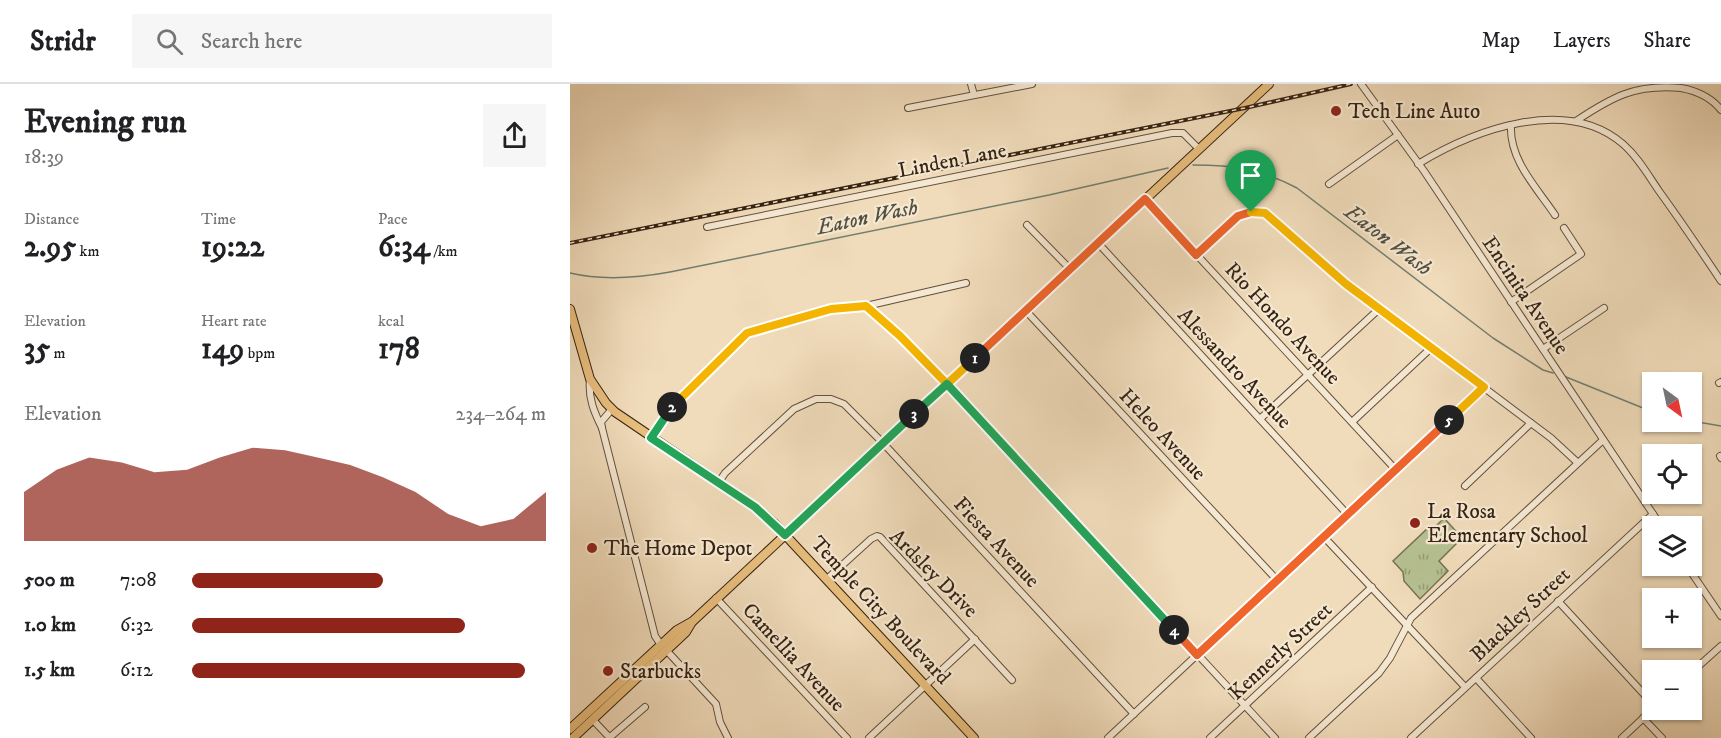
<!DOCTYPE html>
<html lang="en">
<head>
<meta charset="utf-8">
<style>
	:root { --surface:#fff; --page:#f6f6f6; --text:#202124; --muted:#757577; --line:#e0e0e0; --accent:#8f2418 }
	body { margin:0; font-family:"IM FELL DW Pica",serif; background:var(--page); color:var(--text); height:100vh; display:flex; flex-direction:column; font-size:22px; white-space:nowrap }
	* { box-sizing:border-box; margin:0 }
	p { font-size:20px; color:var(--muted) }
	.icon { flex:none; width:33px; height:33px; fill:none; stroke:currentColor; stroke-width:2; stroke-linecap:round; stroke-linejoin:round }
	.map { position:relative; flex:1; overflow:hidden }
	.panel { display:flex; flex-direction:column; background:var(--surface); width:570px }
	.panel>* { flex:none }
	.needle { width:39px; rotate:147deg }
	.fabs { position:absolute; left:1072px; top:288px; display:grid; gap:12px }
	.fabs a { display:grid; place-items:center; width:60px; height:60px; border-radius:0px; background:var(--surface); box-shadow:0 2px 4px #0004; font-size:30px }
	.pin { position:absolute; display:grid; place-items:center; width:51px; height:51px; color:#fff; margin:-62px -26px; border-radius:50% 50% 50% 0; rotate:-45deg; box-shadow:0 0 6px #0007 }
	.pin .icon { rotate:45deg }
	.km { position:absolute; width:30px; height:30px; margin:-15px; border-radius:50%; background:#222; color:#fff; font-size:16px; line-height:30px; text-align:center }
	.round { display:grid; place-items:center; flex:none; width:63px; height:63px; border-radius:0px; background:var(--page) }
	.head { display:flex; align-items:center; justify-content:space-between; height:102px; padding:0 24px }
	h1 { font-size:33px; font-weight:700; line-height:45px }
	.figures { display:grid; grid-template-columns:repeat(3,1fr); gap:9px; height:102px; padding:6px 24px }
	.figures div { display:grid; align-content:center }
	.figures b { font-size:30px; font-weight:700 }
	.figures small { font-size:16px; font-weight:400 }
	.figures p { font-size:16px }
	.chart { height:168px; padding:12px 24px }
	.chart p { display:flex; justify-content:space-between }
	.chart svg { width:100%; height:108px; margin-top:6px; fill:var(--accent); opacity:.7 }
	ul { padding:0 24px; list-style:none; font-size:20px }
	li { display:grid; grid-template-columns:96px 72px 1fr; align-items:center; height:45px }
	li i { height:15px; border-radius:8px; background:var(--accent) }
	header { display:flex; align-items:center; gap:36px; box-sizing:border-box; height:84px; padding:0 30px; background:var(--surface); border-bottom:2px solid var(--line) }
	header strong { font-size:28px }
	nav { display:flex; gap:33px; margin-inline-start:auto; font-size:21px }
	.search { width:420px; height:54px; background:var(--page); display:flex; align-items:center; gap:15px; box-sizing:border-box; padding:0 21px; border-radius:0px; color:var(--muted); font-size:22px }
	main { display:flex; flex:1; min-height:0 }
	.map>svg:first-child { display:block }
</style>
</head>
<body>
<header>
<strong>Stridr</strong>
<div class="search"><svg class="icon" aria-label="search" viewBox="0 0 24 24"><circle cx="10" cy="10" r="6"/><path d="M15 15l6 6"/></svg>Search here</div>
<nav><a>Map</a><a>Layers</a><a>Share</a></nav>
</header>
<main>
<section class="panel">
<div class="head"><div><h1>Evening run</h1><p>18:39</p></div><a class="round"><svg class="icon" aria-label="share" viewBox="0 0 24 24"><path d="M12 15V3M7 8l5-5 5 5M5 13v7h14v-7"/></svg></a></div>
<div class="figures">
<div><p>Distance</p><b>2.95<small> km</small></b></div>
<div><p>Time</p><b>19:22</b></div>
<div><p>Pace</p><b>6:34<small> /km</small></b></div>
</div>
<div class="figures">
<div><p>Elevation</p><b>35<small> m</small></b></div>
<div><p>Heart rate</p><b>149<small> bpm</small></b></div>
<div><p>kcal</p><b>178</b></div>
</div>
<div class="chart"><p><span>Elevation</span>234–264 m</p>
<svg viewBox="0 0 160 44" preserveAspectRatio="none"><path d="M0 44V24L10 15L20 10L30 12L40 16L50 15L60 10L70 6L80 7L90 10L100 13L110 18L120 24L130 33L140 38L150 35L160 24V44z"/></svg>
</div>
<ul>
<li><b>500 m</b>7:08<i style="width:54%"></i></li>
<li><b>1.0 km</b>6:32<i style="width:77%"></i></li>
<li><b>1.5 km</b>6:12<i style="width:94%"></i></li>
</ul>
</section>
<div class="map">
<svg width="1151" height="654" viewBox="0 0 1151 654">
	<defs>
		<pattern id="grass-tufts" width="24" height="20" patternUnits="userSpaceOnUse" patternTransform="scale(1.5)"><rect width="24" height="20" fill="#b6c192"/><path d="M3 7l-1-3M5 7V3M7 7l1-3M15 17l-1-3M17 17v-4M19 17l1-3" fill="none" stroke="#959c76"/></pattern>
	</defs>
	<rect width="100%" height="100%" fill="#f0dbba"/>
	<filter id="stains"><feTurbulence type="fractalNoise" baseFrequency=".00333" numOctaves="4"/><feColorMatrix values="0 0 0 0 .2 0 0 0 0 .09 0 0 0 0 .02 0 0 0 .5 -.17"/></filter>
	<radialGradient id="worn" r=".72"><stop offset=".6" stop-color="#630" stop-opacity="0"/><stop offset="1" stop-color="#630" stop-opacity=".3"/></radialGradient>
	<polygon fill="url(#grass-tufts)" stroke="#767252" stroke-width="1.5" points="874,434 892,454 869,477 878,487 850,515 834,497 833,488 823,477 858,444 862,446"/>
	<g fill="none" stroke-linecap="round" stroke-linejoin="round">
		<g stroke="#727e70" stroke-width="1.5">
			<path d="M623 81C663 81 691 85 727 104L923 254 973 286 983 289"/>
			<path d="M0 189C33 197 67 194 100 188L479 111 598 84"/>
			<polyline points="996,293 1083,328"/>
			<polyline points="1122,337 1151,342"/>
		</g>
		<defs>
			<g id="minor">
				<polyline points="401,0 404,11"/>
				<polyline points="791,0 854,87 1091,442"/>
				<polyline points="338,24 462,0"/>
				<path d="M1006 37C1042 13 1065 0 1111 4 1127 7 1141 13 1151 26"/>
				<path d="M941 41C939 76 967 104 985 131"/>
				<path d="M848 80C904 46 996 11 1053 60 1068 73 1078 91 1089 107 1110 136 1131 167 1151 197"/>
				<polyline points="759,100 828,51"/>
				<polyline points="575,115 826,386"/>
				<polyline points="457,141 500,185"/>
				<polyline points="137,143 602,49 613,49 629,65"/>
				<polyline points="528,159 778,431"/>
				<polyline points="626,171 668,132 681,128 695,129 776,200 981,354 1008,379"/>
				<polyline points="941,218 1011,170 994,144"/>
				<polyline points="296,222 330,252 377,300 705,654"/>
				<polyline points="456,227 707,496"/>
				<polyline points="973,265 1034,224"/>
				<path d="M20 295C18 314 24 328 32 344L85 552 91 561"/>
				<polyline points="1149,299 1151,298"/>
				<polyline points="690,335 809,225"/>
				<polyline points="782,338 861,264"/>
				<polyline points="32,344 31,338 42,325"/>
				<polyline points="81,354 100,325 117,306 177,249 261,225 296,222 396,199"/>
				<polyline points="1150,372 1151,374"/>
				<polyline points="149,398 155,389 224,325 246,315 261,315 274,320 313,359 564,630"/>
				<polyline points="895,402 961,339"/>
				<polyline points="754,453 895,603"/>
				<polyline points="1117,482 1151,532"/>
				<polyline points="257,495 301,455 307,452 310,453 442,596"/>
				<polyline points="146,514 277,654"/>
				<polyline points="988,517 1083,620"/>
				<polyline points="97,567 146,620 150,638 158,654"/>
				<polyline points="1122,588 1151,562"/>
				<polyline points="906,594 961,654"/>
				<polyline points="1073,634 1092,654"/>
				<polyline points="23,636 40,654"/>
				<polyline points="39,654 75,623"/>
				<polyline points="299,654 405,555"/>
				<polyline points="538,654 914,303"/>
				<polyline points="640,654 802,503"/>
				<polyline points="739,654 809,589 820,574 841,534 1033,356"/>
				<polyline points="841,654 1083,430"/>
				<polyline points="1052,654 1083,625"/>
			</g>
			<g id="major">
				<polyline points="0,225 20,295 36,319 45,328 185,423 204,439 404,654"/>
				<polyline points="0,645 107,546 123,537 699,0"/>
				<polyline points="3,654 116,548 122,538"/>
			</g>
		</defs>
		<use href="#minor" stroke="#64503b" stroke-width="8"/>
		<use href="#major" stroke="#362211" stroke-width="10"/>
		<use href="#minor" stroke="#f5e8d2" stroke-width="6"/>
		<use href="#major" stroke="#e8be7d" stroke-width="8"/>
		<defs>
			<polyline id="rail" points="0,159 675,24 781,0"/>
		</defs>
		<use href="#rail" stroke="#362211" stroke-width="4"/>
		<use href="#rail" stroke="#f5e8d2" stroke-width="1.5" stroke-dasharray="4.5" stroke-linecap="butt"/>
	</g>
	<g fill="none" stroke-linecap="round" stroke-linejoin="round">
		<defs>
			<polyline id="split-1" points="405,274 575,115 626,171 668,132 681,128"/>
			<polyline id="split-2" points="102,323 177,249 261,225 296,222 330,252 377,300 405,274"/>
			<polyline id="split-3" points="102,323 81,354 185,423 215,451 344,330"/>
			<polyline id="split-4" points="344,330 377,300 604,546"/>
			<polyline id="split-5" points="604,546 627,571 879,336"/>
			<polyline id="split-6" points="681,128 695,129 776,200 914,303 879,336"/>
		</defs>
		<use href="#split-1" stroke="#fff" stroke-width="12"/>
		<use href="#split-2" stroke="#fff" stroke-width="12"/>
		<use href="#split-3" stroke="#fff" stroke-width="12"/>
		<use href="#split-4" stroke="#fff" stroke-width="12"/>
		<use href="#split-5" stroke="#fff" stroke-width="12"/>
		<use href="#split-6" stroke="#fff" stroke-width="12"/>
		<use href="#split-1" stroke="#f0652b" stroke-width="8"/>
		<use href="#split-2" stroke="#f5b400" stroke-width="8"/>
		<use href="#split-3" stroke="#22a559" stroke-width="8"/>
		<use href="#split-4" stroke="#22a559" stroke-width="8"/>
		<use href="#split-5" stroke="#f0652b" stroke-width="8"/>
		<use href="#split-6" stroke="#f5b400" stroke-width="8"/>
	</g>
	<g fill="#8f2418" stroke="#f5e8d2" stroke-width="2">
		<circle cx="766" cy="27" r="6"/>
		<circle cx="845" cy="439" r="6"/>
		<circle cx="22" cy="464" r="6"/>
		<circle cx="38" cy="587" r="6"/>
	</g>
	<g text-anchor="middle" stroke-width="4.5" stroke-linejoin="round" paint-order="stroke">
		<g font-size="21" fill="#362211" stroke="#f5e8d2" text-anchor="start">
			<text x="778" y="34">Tech Line Auto</text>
			<text x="857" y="434">La Rosa<tspan x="857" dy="24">Elementary School</tspan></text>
			<text x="34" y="471">The Home Depot</text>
			<text x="50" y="594">Starbucks</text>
		</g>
		<g font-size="21" fill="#362211" stroke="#f5e8d2">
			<text transform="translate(382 76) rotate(-11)" y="7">Linden Lane</text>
			<text transform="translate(956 211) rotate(56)" y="7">Encinita Avenue</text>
			<text transform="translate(713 239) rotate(47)" y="7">Rio Hondo Avenue</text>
			<text transform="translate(665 284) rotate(47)" y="7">Alessandro Avenue</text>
			<text transform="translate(593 350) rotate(47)" y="7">Heleo Avenue</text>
			<text transform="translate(427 458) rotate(47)" y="7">Fiesta Avenue</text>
			<text transform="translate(364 489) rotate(45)" y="7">Ardsley Drive</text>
			<text transform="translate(311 526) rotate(47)" y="7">Temple City Boulevard</text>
			<text transform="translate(950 530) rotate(-43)" y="7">Blackley Street</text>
			<text transform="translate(710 567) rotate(-43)" y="7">Kennerly Street</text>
			<text transform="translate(224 573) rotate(47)" y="7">Camellia Avenue</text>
		</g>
		<g font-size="22" font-style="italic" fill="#545041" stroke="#f5e8d2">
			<text transform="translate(297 132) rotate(-12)" y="8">Eaton Wash</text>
			<text transform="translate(819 155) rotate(37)" y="8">Eaton Wash</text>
		</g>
	</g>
	<rect width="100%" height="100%" filter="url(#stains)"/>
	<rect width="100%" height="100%" fill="url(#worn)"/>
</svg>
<div class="fabs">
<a><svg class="needle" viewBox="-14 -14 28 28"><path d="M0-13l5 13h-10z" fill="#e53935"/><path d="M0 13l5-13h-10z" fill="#757577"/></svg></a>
<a><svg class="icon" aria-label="locate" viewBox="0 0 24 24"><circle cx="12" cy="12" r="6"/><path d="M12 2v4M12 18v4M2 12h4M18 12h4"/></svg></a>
<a><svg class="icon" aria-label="layers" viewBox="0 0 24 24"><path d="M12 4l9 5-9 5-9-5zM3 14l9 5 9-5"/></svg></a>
<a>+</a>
<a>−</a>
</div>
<div class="pin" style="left:681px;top:128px;background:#1e9e55"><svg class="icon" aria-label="arrive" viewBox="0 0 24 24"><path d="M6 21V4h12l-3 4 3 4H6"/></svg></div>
<b class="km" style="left:405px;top:274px">1</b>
<b class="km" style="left:102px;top:323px">2</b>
<b class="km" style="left:344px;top:330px">3</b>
<b class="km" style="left:604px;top:546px">4</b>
<b class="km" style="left:879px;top:336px">5</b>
</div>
</main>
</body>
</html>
